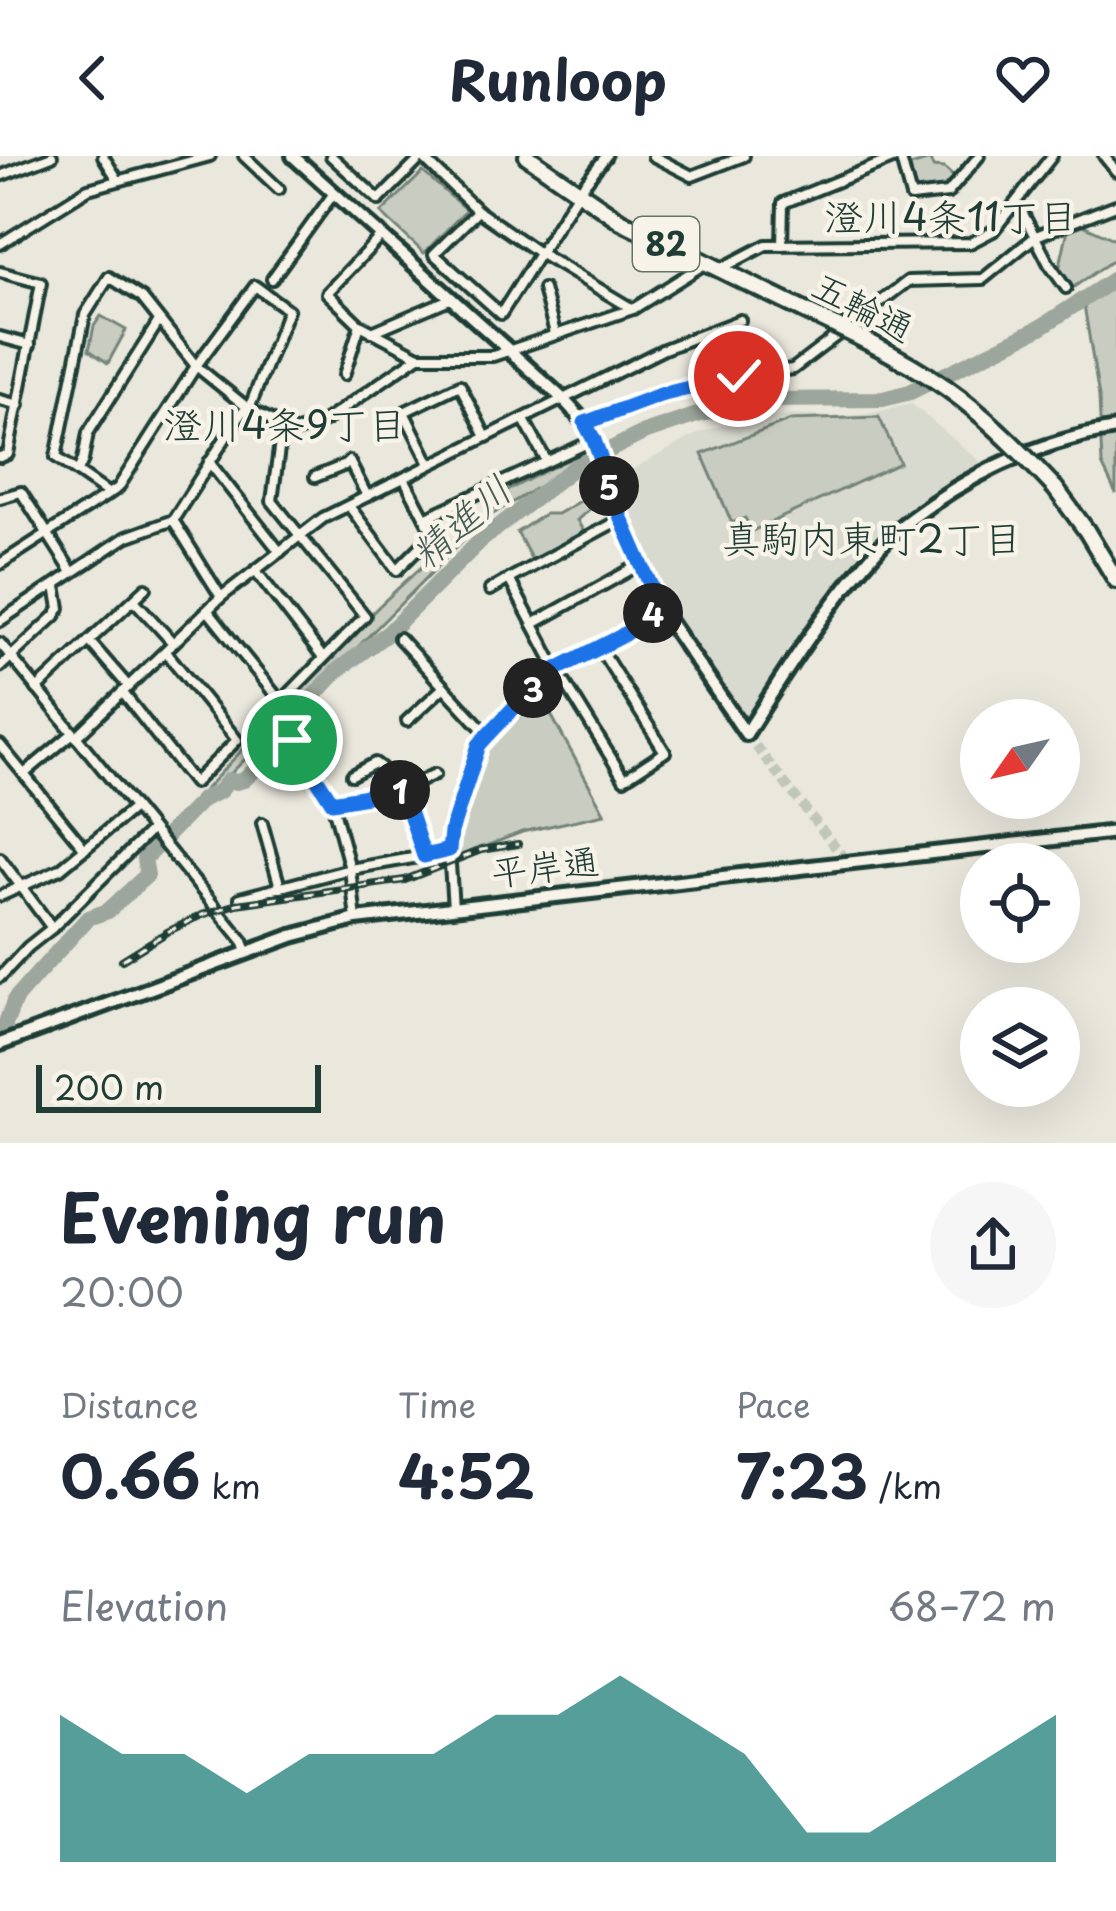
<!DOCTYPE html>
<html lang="en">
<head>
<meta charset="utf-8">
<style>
	:root { --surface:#fff; --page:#f6f6f7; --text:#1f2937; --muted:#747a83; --accent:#0f766e }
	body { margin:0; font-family:"Playpen Sans","Klee One",sans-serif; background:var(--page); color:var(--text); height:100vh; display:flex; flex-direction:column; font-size:45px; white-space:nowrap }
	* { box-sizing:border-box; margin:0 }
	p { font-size:39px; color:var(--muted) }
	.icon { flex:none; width:66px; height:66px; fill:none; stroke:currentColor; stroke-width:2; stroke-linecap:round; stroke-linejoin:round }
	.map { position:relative; height:987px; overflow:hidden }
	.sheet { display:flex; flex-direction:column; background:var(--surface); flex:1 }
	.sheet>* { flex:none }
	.needle { width:78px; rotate:236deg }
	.buttons { position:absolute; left:960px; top:543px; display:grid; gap:24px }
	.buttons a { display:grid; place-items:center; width:120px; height:120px; border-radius:50%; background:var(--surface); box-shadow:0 12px 48px #0002; font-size:60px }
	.scale { position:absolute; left:36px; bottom:30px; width:285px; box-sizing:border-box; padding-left:12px; border:6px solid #1f3d34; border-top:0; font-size:33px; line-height:42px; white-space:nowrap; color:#1f3d34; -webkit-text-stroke:9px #f7f3e8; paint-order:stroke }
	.pin { position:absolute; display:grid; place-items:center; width:102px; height:102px; color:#fff; margin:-51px; border:6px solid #fff; border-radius:50%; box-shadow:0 3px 12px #0007 }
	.km { position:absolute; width:60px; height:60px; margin:-30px; border-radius:50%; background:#222; color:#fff; font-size:33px; line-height:60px; text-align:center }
	.round { display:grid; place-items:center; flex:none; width:126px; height:126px; border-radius:63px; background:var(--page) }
	.overview { display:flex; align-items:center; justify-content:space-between; height:204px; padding:0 60px }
	h1 { font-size:66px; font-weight:700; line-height:90px }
	.stats { display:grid; grid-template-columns:repeat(3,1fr); gap:18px; height:204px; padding:12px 60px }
	.stats div { display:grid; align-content:center }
	.stats b { font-size:60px; font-weight:700 }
	.stats small { font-size:33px; font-weight:400 }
	.stats p { font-size:33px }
	.chart { height:336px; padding:24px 60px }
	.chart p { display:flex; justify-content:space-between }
	.chart svg { width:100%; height:216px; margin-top:12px; fill:var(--accent); opacity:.7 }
	header { display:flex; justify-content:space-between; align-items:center; height:156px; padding:0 60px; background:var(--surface); font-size:54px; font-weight:700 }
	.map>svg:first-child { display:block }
</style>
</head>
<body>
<header><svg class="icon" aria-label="back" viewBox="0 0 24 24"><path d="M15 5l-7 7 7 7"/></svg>Runloop<svg class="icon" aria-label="heart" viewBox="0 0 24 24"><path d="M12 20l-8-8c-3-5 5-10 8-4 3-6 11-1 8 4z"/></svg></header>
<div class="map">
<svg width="1116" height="987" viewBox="0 0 1116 987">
	<rect width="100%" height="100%" fill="#eae8dd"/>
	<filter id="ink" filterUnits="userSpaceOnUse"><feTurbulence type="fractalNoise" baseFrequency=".00833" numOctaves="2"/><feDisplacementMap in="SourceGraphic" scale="24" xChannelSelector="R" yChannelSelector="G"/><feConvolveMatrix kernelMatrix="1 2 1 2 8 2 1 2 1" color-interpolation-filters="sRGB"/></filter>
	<g filter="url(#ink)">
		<polygon fill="#d9dacf" points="912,248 983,308 962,318 880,374 789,491 749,558 742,559 670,455 621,344 618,321 699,277 732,266 793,259 832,261 866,258"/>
		<g fill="#c8ccc1" stroke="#74847a" stroke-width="3">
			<polygon points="930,4 933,11 944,12 957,24 947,35 920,38 914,30 910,10"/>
			<polygon points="423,16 466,54 424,97 381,57"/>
			<polygon points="1081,68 1112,82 1116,81 1116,102 1071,133 1059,114 1068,73"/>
			<polygon points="1116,126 1116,338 1102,309 1099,241 1084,149"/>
			<polygon points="101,160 126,174 108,207 89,194 94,170"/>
			<polygon points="879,261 900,307 752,375 745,362 732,367 702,298 791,264"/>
			<path d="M589 295 590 300 486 362 315 534 299 541 269 579 165 684 160 678C212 629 258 576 307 523 366 460 429 400 498 349L497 340 564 305Z"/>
			<polygon points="588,340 591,352 577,364 586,380 534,408 517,376 545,358 557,358"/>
			<polygon points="542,542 605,658 522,676 458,701 458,678 485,591"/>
		</g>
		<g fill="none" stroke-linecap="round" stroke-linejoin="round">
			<polyline stroke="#9ca69c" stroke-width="16" points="0,882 15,843 38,817 88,762 108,755 147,719 144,703 203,643 220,635 229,624 236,626 244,624 262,607 269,589 338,514 388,477 479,386 572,313 641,278 697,259 765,244 883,243 910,236 1041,171 1116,122"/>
			<polyline stroke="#c1c6bb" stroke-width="10" stroke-dasharray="10 5" stroke-linecap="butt" points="746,578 847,706"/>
			<defs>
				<g id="minor">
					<polyline points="103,0 118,24"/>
					<polyline points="244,0 279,33"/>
					<polyline points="331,0 379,44 422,1"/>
					<polyline points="421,0 478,55 539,97 631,152"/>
					<polyline points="653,0 692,20 744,0"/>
					<polyline points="900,0 911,41 948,37 979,0"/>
					<polyline points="1104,0 1116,15"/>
					<polyline points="0,20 52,0"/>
					<polyline points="1017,46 1049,108 1066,132"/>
					<polyline points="478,55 434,98 501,158 578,36 606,0"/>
					<polyline points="382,79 327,137 360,169 419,200 493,200 633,153 706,107"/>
					<polyline points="0,88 88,33 210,0"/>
					<polyline points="782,89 783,47 900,0"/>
					<polyline points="722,112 766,89 970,87 993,75 1052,0"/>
					<polyline points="0,116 41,127 8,298 0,301"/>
					<polyline points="272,123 334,37"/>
					<polyline points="543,133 555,177"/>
					<polyline points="372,176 452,142"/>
					<polyline points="0,181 30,189"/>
					<polyline points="344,219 360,169"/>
					<polyline points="0,244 19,249"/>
					<polyline points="524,264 546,304"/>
					<polyline points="585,267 660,239 739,220 793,213 908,125 983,123 1036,80 1116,49"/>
					<polyline points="349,305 367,340"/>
					<polyline points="209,306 280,396"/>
					<polyline points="430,308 404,256 460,229 486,281"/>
					<polyline points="78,315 83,304 88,277 159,165"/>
					<polyline points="315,321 350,307"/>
					<polyline points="404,322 425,362"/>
					<polyline points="109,338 56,301 85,159 109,121 142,142 196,210 249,253 295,276 325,265 419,200"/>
					<polyline points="0,342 21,336 72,416"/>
					<polyline points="349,350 397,414 433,378 425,362 594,284"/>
					<polyline points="173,364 221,441"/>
					<polyline points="0,408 118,332 196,210 255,130 288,154 249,253 242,256 173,364 126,381 0,465"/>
					<polyline points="256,415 323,502"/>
					<polyline points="490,434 509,423"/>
					<polyline points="134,444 173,487"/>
					<polyline points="208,455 281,546 365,460 272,345 282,271"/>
					<polyline points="533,468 641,408"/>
					<polyline points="399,482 488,579"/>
					<polyline points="89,485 129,531"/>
					<polyline points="0,487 243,785 247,796"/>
					<polyline points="599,491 665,596 624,623 556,512 509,423 621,363"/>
					<polyline points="0,511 55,460 60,452 56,430"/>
					<polyline points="37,533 146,432"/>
					<polyline points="123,537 194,627 237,584 166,496"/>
					<polyline points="407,565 444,531"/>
					<polyline points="76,581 221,441 323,362 664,193 740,164"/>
					<polyline points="292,583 332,646"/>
					<polyline points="0,589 85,693"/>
					<polyline points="24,618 73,577"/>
					<path d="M352 619 375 607C407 629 413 665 424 700L449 694"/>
					<polyline points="262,667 280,731"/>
					<polyline points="0,702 52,772 151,674"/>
					<polyline points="0,740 60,713 134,652"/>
					<polyline points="240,742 350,713 424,700"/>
					<polyline points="453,752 449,694 450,676 479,589 545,519 619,480 661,453"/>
					<polyline points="356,763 350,713 332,646 402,634 435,618"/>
					<polyline points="0,821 28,791 52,772"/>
				</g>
				<g id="tertiary">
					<path d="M293 0 563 243 585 267 594 284 613 343 663 457 746 578C789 510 832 442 887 383 899 370 915 360 930 349 986 310 1048 284 1116 273"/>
					<polyline points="0,888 292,780 356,763 1116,676"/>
				</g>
				<g id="primary">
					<polyline points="527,0 621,65 815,160"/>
					<polyline points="1055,332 1086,374 1116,424"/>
				</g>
			</defs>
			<use href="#minor" stroke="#1f3d34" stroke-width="16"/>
			<use href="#tertiary" stroke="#1f3d34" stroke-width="20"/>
			<use href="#primary" stroke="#1f3d34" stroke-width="22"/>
			<use href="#minor" stroke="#f7f3e8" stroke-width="8"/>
			<use href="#tertiary" stroke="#f7f3e8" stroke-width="10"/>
			<use href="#primary" stroke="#f7f3e8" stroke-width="14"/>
			<defs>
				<polyline id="rail" points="122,804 169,775 202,759 237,748 405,724 481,694 518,688"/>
			</defs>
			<use href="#rail" stroke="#1f3d34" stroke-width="8"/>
			<use href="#rail" stroke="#f7f3e8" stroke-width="3" stroke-dasharray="9" stroke-linecap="butt"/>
			<defs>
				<path id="primary-bridge" d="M815 160C865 184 916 208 960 242 995 269 1025 300 1055 332"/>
			</defs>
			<use href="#primary-bridge" stroke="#1f3d34" stroke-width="22" stroke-linecap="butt"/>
			<use href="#primary-bridge" stroke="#f7f3e8" stroke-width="14"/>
		</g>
	</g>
	<g fill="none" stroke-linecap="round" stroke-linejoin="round" filter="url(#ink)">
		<defs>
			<polyline id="route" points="292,584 332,646 402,634 424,700 449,694 451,676 479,589 488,579 545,519 620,481 661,453 621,362 594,284 585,267 660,239 739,220"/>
		</defs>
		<use href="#route" stroke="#fff" stroke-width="24"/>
		<use href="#route" stroke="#1a73e8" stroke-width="15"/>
	</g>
	<g text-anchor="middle" stroke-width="9" stroke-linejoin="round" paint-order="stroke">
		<rect fill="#f7f3e8" stroke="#60746a" stroke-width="3" x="633" y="61" width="66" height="54" rx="9"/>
		<g font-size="33" font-weight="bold" fill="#1f3d34">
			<text x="666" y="100">82</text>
		</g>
		<g font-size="36" fill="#1f3d34" stroke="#f7f3e8">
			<text transform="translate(863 151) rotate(27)" y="13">五輪通</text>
			<text transform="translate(545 711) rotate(-7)" y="13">平岸通</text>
		</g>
		<g font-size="39" fill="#1f3d34" stroke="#f7f3e8">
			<text x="951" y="75">澄川4条11丁目</text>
			<text x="285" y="283">澄川4条9丁目</text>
			<text x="872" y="397">真駒内東町2丁目</text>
		</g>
		<g font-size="39" font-style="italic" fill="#445c53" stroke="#f7f3e8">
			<text transform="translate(461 366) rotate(-41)" y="14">精進川</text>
		</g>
	</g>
</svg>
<div class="buttons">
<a><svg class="needle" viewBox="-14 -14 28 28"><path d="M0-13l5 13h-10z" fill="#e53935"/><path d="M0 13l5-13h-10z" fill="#747a83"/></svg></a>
<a><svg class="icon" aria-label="locate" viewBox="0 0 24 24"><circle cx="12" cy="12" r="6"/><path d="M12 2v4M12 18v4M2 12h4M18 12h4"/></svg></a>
<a><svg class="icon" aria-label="layers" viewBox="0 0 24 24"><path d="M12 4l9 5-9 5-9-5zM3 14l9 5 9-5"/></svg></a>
</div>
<div class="scale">200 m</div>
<div class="pin" style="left:292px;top:584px;background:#1e9e55"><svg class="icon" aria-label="arrive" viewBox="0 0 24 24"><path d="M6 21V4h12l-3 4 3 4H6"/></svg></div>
<div class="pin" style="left:739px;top:220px;background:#d93025"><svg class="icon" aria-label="check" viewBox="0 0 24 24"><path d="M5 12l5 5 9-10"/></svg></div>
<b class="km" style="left:400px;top:634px">1</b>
<b class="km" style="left:533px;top:532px">3</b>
<b class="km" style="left:653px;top:457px">4</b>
<b class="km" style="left:609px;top:330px">5</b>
</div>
<section class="sheet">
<div class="overview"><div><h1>Evening run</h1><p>20:00</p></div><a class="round"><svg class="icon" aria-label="share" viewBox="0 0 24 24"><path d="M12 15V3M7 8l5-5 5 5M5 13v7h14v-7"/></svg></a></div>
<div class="stats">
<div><p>Distance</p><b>0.66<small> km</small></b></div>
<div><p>Time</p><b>4:52</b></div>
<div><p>Pace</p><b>7:23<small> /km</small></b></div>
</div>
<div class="chart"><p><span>Elevation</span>68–72 m</p>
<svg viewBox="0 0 160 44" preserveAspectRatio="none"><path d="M0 44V14L10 22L20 22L30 30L40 22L50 22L60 22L70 14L80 14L90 6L100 14L110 22L120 38L130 38L140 30L150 22L160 14V44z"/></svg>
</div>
</section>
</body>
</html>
